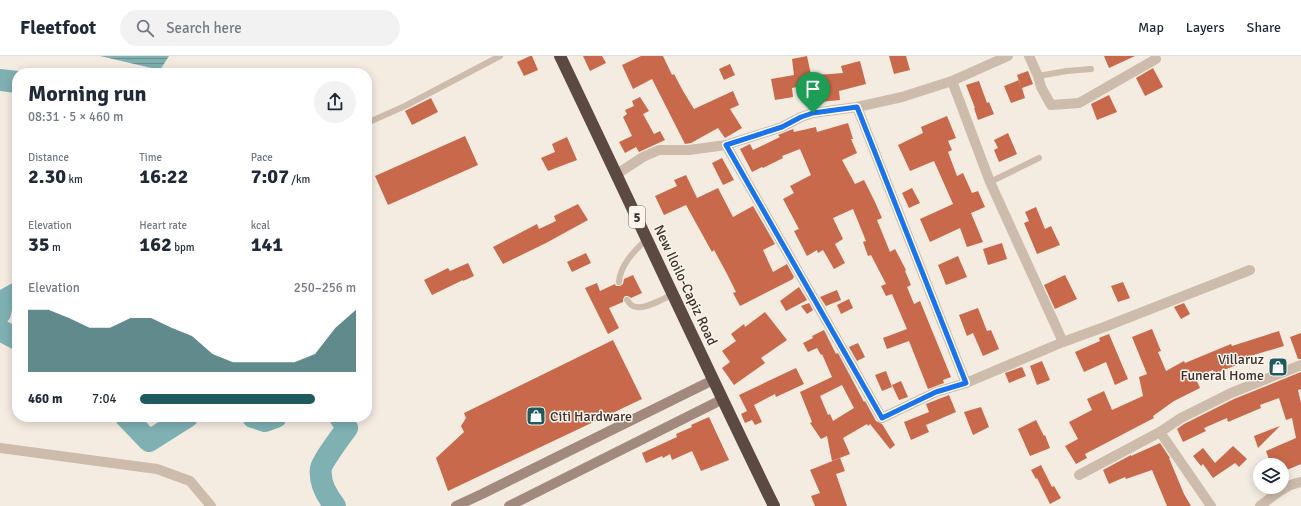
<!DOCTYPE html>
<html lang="en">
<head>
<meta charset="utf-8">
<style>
	:root { --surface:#fff; --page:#f2f2f3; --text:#1f2937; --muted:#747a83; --line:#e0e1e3; --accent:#1f5a5e }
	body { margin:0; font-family:Signika,sans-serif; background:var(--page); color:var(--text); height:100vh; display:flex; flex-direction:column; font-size:15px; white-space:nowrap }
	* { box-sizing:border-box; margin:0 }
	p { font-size:13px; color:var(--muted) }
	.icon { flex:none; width:22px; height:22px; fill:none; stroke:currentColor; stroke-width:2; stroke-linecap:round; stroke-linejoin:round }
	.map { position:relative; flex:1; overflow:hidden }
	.panel { position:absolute; left:12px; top:12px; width:360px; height:354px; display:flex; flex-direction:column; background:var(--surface); border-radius:16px; box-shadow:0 2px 10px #0003 }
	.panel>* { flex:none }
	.buttons { position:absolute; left:1253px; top:402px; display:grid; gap:8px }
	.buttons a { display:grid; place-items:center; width:36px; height:36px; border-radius:50%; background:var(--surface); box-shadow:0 2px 10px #0003; font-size:20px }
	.pin { position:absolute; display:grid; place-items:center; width:34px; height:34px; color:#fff; margin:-41px -17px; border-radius:50% 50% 50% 0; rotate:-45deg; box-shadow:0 0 4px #0007 }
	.pin .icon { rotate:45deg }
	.round { display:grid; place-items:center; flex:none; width:42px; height:42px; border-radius:21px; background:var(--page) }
	.overview { display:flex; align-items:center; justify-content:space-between; height:68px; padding:0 16px }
	h1 { font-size:22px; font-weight:700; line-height:30px }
	.figures { display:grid; grid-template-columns:repeat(3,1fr); gap:6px; height:68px; padding:4px 16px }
	.figures div { display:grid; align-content:center }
	.figures b { font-size:20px; font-weight:700 }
	.figures small { font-size:11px; font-weight:400 }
	.figures p { font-size:11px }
	.chart { height:112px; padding:8px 16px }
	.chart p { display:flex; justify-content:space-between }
	.chart svg { width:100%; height:72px; margin-top:4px; fill:var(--accent); opacity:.7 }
	ul { padding:0 16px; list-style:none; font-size:13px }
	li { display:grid; grid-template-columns:64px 48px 1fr; align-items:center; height:30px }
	li i { height:10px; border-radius:5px; background:var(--accent) }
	header { display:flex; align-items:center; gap:24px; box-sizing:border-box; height:56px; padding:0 20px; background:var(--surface); border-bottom:1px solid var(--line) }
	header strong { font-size:19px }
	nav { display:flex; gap:22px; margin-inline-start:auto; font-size:14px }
	.search { width:280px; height:36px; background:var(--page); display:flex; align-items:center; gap:10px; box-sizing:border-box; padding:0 14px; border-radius:22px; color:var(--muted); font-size:15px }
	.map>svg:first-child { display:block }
</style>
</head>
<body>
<header>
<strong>Fleetfoot</strong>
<div class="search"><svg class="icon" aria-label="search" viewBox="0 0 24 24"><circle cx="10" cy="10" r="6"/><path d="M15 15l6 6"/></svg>Search here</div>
<nav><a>Map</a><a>Layers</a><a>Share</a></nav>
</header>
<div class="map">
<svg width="1301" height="450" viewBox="0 0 1301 450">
	<defs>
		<pattern id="water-rules" width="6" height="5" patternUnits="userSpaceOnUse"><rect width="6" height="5" fill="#7fb0b2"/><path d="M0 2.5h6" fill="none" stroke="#699091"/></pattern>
	</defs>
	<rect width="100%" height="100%" fill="#f4ebe1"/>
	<polygon fill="url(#water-rules)" points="100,0 169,0 160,14"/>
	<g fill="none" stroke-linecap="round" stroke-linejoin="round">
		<g stroke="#7fb0b2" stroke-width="22">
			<polyline points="0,24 17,26"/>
			<polyline points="0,257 3,245 17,237"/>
			<polyline points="0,274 17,283"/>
			<polyline points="126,361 149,385 187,361"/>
			<polyline points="253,361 265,365 276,361"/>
			<path d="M335 450C327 440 319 426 321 412 321 407 342 379 347 372L340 361"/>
		</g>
	</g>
	<g fill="#c8694b" fill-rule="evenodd">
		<polygon points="530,0 532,0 538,14 524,20 517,6"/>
		<polygon points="583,0 602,0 606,7 590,15"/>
		<polygon points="641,0 663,0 672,19 674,18 683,35 694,53 733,35 739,49 730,53 742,72 725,82 718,72 691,87 685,88 652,23 633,33 622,9"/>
		<polygon points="807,0 813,28 792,32 793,41 775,44 771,23 794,19 792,3"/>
		<polygon points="889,0 906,0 910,14 894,18"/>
		<polygon points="1104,0 1135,0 1109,12"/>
		<polygon points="860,5 866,28 839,35 840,44 820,46 817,19 843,17 841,10"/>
		<polygon points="730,8 735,19 724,24 719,13"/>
		<polygon points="1153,12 1163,31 1145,40 1136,22"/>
		<polygon points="1028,15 1033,28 1022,32 1025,42 1011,47 1004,30 1019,24 1021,31 1017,19"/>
		<polygon points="979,25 987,47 989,46 994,58 978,64 974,52 975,52 966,29"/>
		<polygon points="1109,39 1117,56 1097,64 1091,48"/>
		<polygon points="640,41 649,55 643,58 654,78 660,75 665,84 639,96 636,91 625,97 619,86 632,80 623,61 627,58 625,54 634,50 632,45"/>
		<polygon points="431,42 438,56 412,69 405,55"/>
		<polygon points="947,60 956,82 948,85 952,94 948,96 957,120 963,117 972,137 978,135 985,151 971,157 983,186 967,191 960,172 930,186 920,163 953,148 934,105 910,115 898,89 923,77 921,71"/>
		<polygon points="848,67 853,83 851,83 857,97 842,104 855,128 864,124 875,146 882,162 877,164 890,196 895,193 906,214 905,215 911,229 907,231 914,248 920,245 951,321 943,324 944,327 928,333 909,285 887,293 883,282 907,273 892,238 886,240 881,230 886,228 871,199 868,200 863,186 866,185 853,153 833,162 843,183 835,188 845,207 834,213 823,194 818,197 817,194 807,200 794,175 799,173 783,143 794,137 790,130 811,119 800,93 782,100 783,102 763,112 762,111 752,116 740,93 750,88 753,94 780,81 778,79 793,73 794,76 816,71 817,76"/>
		<polygon points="1008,77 1017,98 999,106 994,94 998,92 994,84"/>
		<polygon points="465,80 478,109 388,149 375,120"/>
		<polygon points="567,81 577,104 548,115 541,102 555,96 552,88"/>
		<polygon points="722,102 734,124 723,129 712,107"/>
		<polygon points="686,119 697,142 718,132 733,161 753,150 775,188 763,194 773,216 787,208 794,221 793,222 793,223 740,250 733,237 736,236 726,216 714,194 712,196 686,149 664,159 655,140 677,130 674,124"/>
		<polygon points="912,132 920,147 909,152 902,137"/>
		<polygon points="578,148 588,164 546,187 503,208 493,191 537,168 539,173 556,165 554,160"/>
		<polygon points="1036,151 1045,173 1051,170 1060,189 1037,198 1024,167 1029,165 1025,156"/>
		<polygon points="1002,187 1007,203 988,209 983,193"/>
		<polygon points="586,197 591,207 572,216 567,206"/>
		<polygon points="958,200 967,221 946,229 938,209"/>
		<polygon points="468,207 474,220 463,225 463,224 432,239 424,224 448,212 450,215"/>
		<polygon points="633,219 642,237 631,242 628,240 625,240 623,243 623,246 609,252 619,272 608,278 585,232 597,227 600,235 615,228 616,230 620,230 623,228 624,223"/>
		<polygon points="1065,219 1077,243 1055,253 1044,229"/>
		<polygon points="1123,226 1130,242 1118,246 1111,230"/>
		<polygon points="799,231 807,244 786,255 780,245"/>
		<polygon points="837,234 841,244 826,250 820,241"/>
		<polygon points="849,243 853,252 841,258 837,249"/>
		<polygon points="809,247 813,254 807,258 801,250"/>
		<polygon points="1184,247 1190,258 1181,263 1174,251"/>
		<polygon points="978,252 987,275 991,274 999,293 983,300 973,277 967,280 959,259"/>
		<polygon points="765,256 787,284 761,302 765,307 734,329 722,312 730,306 722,295 736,285 731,278 744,268 745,271"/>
		<polygon points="1152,273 1161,295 1158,296 1166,315 1184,305 1185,307 1231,288 1232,290 1279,275 1284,290 1237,304 1239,308 1214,318 1213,314 1195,321 1200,332 1174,345 1153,360 1154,362 1085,398 1087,402 1076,408 1065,390 1078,383 1069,366 1092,354 1087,343 1104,335 1112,354 1143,340 1139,321 1147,318 1132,281"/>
		<path d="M824 274 836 298 838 297 864 346 865 345 876 365 882 368 895 389 890 393 870 368 868 370 867 368 843 382 850 398 832 405 827 380 821 383 810 367 812 366 800 336 832 321 822 298 821 299 817 292 808 296 803 287 813 282 812 280ZM842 329 854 352 833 365 830 358 828 359 820 340Z"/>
		<polygon points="1301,277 1301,303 1298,303 1290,281"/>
		<polygon points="1109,278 1128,323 1115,329 1106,306 1084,316 1075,296 1100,285 1099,282"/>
		<polygon points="613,284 642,343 448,435 436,402 464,376 461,370 466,362 464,357"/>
		<polygon points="858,287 865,301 857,305 849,291"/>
		<polygon points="1042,305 1050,324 1037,329 1030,310"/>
		<polygon points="1022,311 1026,320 1009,327 1005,317"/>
		<polygon points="796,312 804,328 776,341 775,338 754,349 762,366 755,369 752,364 745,367 741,358 747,355 739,339"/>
		<polygon points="886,315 892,331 882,335 875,319"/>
		<polygon points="1301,316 1301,333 1298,334 1301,347 1301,408 1282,416 1282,409 1271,409 1266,395 1296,382 1292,362 1286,364 1279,342 1260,349 1261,352 1228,366 1227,362 1204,372 1206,375 1183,386 1177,373 1184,368 1234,343"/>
		<polygon points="901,325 908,341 899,344 892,329"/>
		<polygon points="949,339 956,356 926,369 929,376 911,384 904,366 929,356 926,348"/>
		<polygon points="981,351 989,371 973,379 964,356"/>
		<polygon points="709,361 729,404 701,415 692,395 672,404 670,398 663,402 662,400 646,407 642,397 677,381 676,378 692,371 691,369"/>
		<polygon points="1036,364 1044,380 1045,379 1050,392 1030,400 1018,373"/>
		<polygon points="1280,370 1258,392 1254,380"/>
		<polygon points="1160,387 1170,402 1169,402 1184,438 1191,450 1167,450 1152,414 1126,423 1125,421 1109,428 1103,414 1131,399 1131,400"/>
		<polygon points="1233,390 1247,403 1239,411 1235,407 1213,422 1203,408 1201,410 1193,400 1203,392 1215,407"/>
		<polygon points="840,402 845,415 836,418 847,450 815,450 811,440 820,437 810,414"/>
		<polygon points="1041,409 1052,431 1054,430 1061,442 1050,448 1037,422 1036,423 1031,414"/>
	</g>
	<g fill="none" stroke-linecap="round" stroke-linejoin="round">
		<g stroke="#cdbbac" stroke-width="6">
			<polyline points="1038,20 1067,15 1091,13"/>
			<polyline points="367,67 405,50 500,0"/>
			<polyline points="990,126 1039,102"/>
			<path d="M619 226C620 209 635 194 647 183"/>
			<path d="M627 244C630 248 632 251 637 251 646 253 665 242 673 238"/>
		</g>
		<g stroke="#cdbbac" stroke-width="10">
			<polyline points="1029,0 1038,20 1041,31 1051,49 1079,47 1156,3"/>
			<polyline points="952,25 990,126 1063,286"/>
			<polyline points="857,51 966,327"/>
			<polyline points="726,89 882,362 936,336 966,327 1063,286 1107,270 1250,214"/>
			<polyline points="617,118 643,101 659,94 689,94 726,89 782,71 801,61 813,57 857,51 902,41 952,25 1008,0"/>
			<polyline points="1160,376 1211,450"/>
			<polyline points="0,392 157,413 190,425 211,450"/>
			<polyline points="1079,419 1160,376 1181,362 1231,337 1301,309"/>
			<path d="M1260 450C1273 440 1285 429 1301 426"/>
		</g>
		<g stroke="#a18a7d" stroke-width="10">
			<polyline points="456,450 482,438 713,324"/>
			<polyline points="509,450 721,344"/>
		</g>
		<path stroke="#5c4a42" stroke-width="12" d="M560 0C632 150 701 301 774 450"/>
	</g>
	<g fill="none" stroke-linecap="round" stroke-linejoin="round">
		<defs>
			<polygon id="route" points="857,51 966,327 936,336 882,362 726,89 782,71 801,61 813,57"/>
		</defs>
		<use href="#route" stroke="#fff" stroke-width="8"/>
		<use href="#route" stroke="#1a73e8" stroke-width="5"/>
	</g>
	<defs>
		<symbol id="shop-square" viewBox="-11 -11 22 22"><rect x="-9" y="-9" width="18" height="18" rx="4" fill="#1f5a5e" stroke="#fbf5ee"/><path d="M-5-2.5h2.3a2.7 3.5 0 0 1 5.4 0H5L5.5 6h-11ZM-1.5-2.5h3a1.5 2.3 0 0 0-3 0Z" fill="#fff"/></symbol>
	</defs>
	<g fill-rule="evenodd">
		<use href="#shop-square" x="1267" y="300" width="22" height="22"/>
		<use href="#shop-square" x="525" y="349" width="22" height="22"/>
	</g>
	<g text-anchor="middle" stroke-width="3" stroke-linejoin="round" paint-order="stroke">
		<rect fill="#fbf5ee" stroke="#756b66" stroke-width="1" x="629" y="150" width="16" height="22" rx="3"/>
		<g font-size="13" font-weight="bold" fill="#3b302b">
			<text x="637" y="166">5</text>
		</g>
		<g font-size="14" fill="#3b302b" stroke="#fbf5ee">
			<text transform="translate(686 229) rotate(65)" y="5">New Iloilo-Capiz Road</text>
		</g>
		<g font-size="14" fill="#3b302b" stroke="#fbf5ee" text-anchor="end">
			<text x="1264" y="308">Villaruz<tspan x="1264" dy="16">Funeral Home</tspan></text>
			<text x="550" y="365" text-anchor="start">Citi Hardware</text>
		</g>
	</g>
</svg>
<div class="buttons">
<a><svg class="icon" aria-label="layers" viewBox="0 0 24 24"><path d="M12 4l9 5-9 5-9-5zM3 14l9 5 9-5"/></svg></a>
</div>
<div class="pin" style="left:813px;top:57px;background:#1e9e55"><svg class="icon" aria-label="arrive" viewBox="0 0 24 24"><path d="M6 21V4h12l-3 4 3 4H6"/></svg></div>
<section class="panel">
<div class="overview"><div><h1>Morning run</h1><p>08:31 · 5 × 460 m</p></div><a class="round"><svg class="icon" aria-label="share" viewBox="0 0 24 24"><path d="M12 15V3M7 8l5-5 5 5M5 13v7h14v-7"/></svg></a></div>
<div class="figures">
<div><p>Distance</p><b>2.30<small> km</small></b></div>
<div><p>Time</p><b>16:22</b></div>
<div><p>Pace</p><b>7:07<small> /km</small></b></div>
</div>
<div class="figures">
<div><p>Elevation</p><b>35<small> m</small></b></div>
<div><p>Heart rate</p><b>162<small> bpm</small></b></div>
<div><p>kcal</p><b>141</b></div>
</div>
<div class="chart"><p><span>Elevation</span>250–256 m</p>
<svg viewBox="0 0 160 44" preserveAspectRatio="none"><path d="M0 44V6L10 6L20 11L30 17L40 17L50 11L60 11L70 17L80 22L90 33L100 38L110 38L120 38L130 38L140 33L150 17L160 6V44z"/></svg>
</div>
<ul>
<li><b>460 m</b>7:04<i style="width:81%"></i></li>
</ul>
</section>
</div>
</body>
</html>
